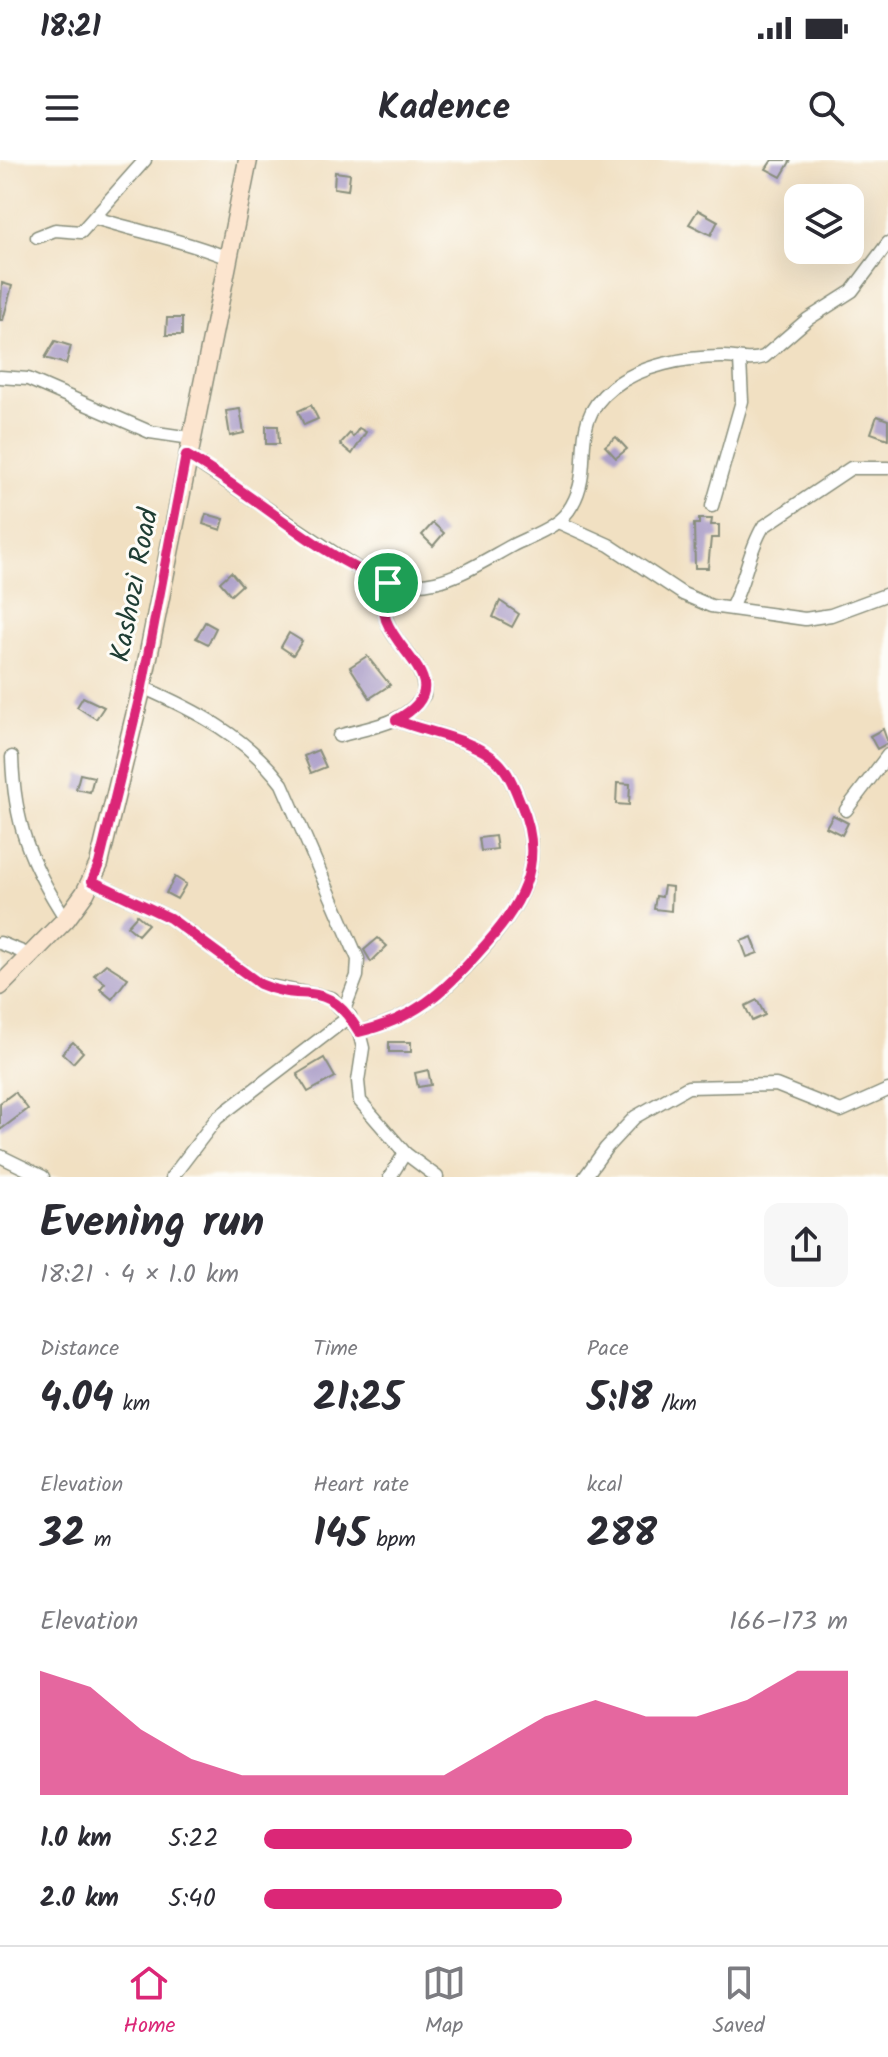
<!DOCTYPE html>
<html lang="en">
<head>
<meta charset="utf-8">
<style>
	:root { --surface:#fff; --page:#f7f7f7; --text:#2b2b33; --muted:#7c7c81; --line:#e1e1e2; --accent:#db2777 }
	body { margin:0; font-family:Kalam,sans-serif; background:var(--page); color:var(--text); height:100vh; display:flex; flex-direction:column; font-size:30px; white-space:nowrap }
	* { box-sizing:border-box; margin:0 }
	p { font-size:26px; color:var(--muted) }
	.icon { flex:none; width:44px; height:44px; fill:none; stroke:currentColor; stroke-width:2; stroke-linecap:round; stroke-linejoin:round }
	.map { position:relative; height:1017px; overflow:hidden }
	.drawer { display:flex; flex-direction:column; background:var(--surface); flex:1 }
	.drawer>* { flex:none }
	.fabs { position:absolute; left:784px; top:24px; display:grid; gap:16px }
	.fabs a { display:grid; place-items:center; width:80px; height:80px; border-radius:16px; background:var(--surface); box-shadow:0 8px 32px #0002; font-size:40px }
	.pin { position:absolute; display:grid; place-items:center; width:68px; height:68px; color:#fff; margin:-34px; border:4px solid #fff; border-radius:50%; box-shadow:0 2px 8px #0007 }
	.round { display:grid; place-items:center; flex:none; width:84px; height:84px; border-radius:16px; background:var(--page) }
	.summary { display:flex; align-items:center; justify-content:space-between; height:136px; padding:0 40px }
	h1 { font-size:44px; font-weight:600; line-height:60px }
	.figures { display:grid; grid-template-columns:repeat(3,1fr); gap:12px; height:136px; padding:8px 40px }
	.figures div { display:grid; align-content:center }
	.figures b { font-size:40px; font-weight:600 }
	.figures small { font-size:22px; font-weight:400 }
	.figures p { font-size:22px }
	.chart { height:224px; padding:16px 40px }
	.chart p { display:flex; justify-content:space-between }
	.chart svg { width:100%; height:144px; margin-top:8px; fill:var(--accent); opacity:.7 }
	ul { padding:0 40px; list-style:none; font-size:26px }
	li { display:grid; grid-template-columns:128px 96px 1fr; align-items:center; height:60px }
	li i { height:20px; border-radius:10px; background:var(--accent) }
	.status { display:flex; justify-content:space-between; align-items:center; height:56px; padding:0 40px; background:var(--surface); direction:ltr }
	.status svg { height:22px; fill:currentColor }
	header { display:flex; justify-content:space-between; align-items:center; height:104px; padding:0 40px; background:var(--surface); font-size:36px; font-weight:600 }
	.tabs { display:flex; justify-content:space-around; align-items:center; height:112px; border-top:2px solid var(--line); background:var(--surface); font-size:22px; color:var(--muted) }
	.tabs a { display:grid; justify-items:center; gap:4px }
	.tabs .current { color:var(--accent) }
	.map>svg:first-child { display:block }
</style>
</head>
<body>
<div class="status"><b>18:21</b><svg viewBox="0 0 49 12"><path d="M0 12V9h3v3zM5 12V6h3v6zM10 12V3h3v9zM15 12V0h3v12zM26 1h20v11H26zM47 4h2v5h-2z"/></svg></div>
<header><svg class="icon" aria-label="menu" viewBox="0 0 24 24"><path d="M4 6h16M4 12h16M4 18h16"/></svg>Kadence<svg class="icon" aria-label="search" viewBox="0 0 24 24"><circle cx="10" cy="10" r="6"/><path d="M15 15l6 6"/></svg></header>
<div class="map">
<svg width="888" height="1017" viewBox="0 0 888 1017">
	<rect width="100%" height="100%" fill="#fdfcf7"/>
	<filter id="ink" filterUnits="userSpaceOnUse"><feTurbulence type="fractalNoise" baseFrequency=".0125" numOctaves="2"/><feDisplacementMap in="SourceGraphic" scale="16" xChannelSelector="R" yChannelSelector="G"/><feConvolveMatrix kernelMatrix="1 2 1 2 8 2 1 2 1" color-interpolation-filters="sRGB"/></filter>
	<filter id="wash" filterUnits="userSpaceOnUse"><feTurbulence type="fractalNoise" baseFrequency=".006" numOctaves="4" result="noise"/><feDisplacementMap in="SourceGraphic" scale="32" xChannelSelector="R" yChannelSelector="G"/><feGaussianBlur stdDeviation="1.8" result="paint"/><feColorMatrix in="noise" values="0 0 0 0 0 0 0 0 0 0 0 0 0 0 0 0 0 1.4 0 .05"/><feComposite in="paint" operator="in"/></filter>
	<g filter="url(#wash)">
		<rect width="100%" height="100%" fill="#f1e0c2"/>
		<g id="blocks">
			<g fill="#aa9dc8">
				<polygon points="772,0 791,0 781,17 766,9"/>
				<polygon points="335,12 350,14 348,30 334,28"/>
				<polygon points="698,50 718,61 711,75 689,64"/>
				<polygon points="2,123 12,126 3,160 0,160"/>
				<polygon points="167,158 182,158 182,175 166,175"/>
				<polygon points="55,181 71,186 66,204 45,198"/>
				<polygon points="311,245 318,259 304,265 298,251"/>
				<polygon points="240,249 244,273 230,276 226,251"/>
				<polygon points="877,256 888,260 888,279 871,273"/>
				<polygon points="266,266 278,266 279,284 266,284"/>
				<polygon points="359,268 366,272 352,294 340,284 350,273 353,277"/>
				<polygon points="616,277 627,289 616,298 605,286"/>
				<polygon points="206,354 224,359 221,370 203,364"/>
				<polygon points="699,359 712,359 711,365 719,365 719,378 711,378 708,408 695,408 694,364 699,364"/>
				<polygon points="433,363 444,373 433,386 422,375"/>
				<polygon points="231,412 242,425 231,435 220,422"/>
				<polygon points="500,441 519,454 512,467 493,457"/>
				<polygon points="205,462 216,468 208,484 196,478"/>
				<polygon points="289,473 302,481 293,495 281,487"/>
				<polygon points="367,496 390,525 370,538 350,507"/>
				<polygon points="83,537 104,547 96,559 77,547"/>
				<polygon points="883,569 888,583 877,589 870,576"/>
				<polygon points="318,590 326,607 311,613 304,596"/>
				<polygon points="80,614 94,617 90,632 76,629"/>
				<polygon points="617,623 630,624 629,645 616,644"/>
				<polygon points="833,655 848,663 842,675 826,667"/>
				<polygon points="495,676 497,689 481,691 479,678"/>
				<polygon points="175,717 186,724 177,739 166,733"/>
				<polygon points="664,726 672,727 671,751 654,749 656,736 662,737"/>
				<polygon points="137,755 148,764 138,775 127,766"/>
				<polygon points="752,777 758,793 747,797 741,781"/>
				<polygon points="378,778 387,786 371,802 364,790"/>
				<polygon points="106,804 128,818 112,839 100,829 105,823 94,815"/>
				<polygon points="757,840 765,855 752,861 745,846"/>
				<polygon points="73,882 83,892 73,903 62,893"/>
				<rect x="389" y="882" width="22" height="10"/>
				<polygon points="324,898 335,917 308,932 297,914"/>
				<polygon points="428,910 431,925 418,927 415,913"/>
				<polygon points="15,932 28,949 0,970 0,943"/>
			</g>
		</g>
	</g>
	<g filter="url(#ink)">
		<use href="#blocks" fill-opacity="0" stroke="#888e7b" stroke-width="2"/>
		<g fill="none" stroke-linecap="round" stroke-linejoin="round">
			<defs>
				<g id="minor">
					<path d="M95 58C140 72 184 80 228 98"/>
					<polyline points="37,77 55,70 81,72 145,0"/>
					<polyline points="0,217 28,219 150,272 191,278"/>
					<path d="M186 295 366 414C429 439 460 414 513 385 535 374 560 367 572 345 596 304 566 264 612 228 641 205 686 197 722 197 737 197 749 202 764 197L808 159 852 131 888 83"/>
					<polyline points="712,346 742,241 740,200"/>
					<polyline points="558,362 609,385 683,434 711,446 805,459 831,455 888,434"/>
					<path d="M731 448C745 422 748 392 763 367L851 308H888"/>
					<path d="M142 527C195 550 247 577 282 624L358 799 357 816 344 850"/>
					<path d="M339 576C369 567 406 564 424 535 427 502 392 486 385 455 383 445 386 433 388 423"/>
					<path d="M12 597C14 663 30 704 66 759"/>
					<polyline points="846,650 888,595"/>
					<polyline points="92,721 170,758 260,824 332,838 359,872 363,888 358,921 360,941 405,993 390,1017"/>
					<polyline points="0,783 30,795"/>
					<path d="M359 872C414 858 443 834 479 793 519 748 548 706 521 644 515 629 509 612 497 601 472 578 427 573 396 560"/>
					<polyline points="405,993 437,1017"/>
					<polyline points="0,996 43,1017"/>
					<polyline points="172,1017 217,958 350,856"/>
					<polyline points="585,1017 606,988 635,957 688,927 776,925 841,951 888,930"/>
				</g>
				<polyline id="secondary" points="0,826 66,759 85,733 99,704 142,527 248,0"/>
			</defs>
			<use href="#minor" stroke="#888e7b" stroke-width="15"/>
			<use href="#secondary" stroke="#888e7b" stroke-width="21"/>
			<use href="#minor" stroke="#fff" stroke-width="12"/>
			<use href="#secondary" stroke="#fce5cf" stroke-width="18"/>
		</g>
	</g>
	<g fill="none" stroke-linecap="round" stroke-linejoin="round" filter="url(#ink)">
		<defs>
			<path id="route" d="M186 295C255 334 314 393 388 423 386 435 382 448 386 460 401 499 458 526 396 560 427 573 472 578 497 601 509 612 515 629 521 644 548 706 519 748 479 792 443 833 414 859 359 872 325 815 307 845 260 824L170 758 92 721 99 704 142 527Z"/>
		</defs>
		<use href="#route" stroke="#fff" stroke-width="16"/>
		<use href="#route" stroke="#db2777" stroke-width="10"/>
	</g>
	<g text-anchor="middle" stroke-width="6" stroke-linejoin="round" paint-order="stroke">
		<g font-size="28" fill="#1f3d34" stroke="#fdfcf7">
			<text transform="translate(133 425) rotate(-79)" y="10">Kashozi Road</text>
		</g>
	</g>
</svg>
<div class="fabs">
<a><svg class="icon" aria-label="layers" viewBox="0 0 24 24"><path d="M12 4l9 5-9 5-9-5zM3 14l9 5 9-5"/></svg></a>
</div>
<div class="pin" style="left:388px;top:423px;background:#1e9e55"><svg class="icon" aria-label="arrive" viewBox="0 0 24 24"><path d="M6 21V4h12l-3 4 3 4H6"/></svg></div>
</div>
<section class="drawer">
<div class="summary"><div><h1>Evening run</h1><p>18:21 · 4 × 1.0 km</p></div><a class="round"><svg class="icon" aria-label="share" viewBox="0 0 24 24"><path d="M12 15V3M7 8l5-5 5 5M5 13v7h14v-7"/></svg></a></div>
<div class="figures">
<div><p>Distance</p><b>4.04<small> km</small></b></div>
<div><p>Time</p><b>21:25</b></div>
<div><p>Pace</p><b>5:18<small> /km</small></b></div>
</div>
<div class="figures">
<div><p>Elevation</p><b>32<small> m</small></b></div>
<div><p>Heart rate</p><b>145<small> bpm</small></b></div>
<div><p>kcal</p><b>288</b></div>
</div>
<div class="chart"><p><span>Elevation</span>166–173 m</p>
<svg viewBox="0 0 160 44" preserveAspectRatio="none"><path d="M0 44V6L10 11L20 24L30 33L40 38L50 38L60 38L70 38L80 38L90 29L100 20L110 15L120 20L130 20L140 15L150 6L160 6V44z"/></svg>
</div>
<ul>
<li><b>1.0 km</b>5:22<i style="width:63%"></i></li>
<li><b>2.0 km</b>5:40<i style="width:51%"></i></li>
</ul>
</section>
<nav class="tabs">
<a class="current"><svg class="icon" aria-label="home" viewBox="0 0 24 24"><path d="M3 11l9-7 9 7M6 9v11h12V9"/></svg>Home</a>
<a><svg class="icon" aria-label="map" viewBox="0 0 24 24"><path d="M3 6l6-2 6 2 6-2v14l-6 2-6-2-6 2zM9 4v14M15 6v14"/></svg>Map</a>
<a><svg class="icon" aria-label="saved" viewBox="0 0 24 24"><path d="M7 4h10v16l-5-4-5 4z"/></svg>Saved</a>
</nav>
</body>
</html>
